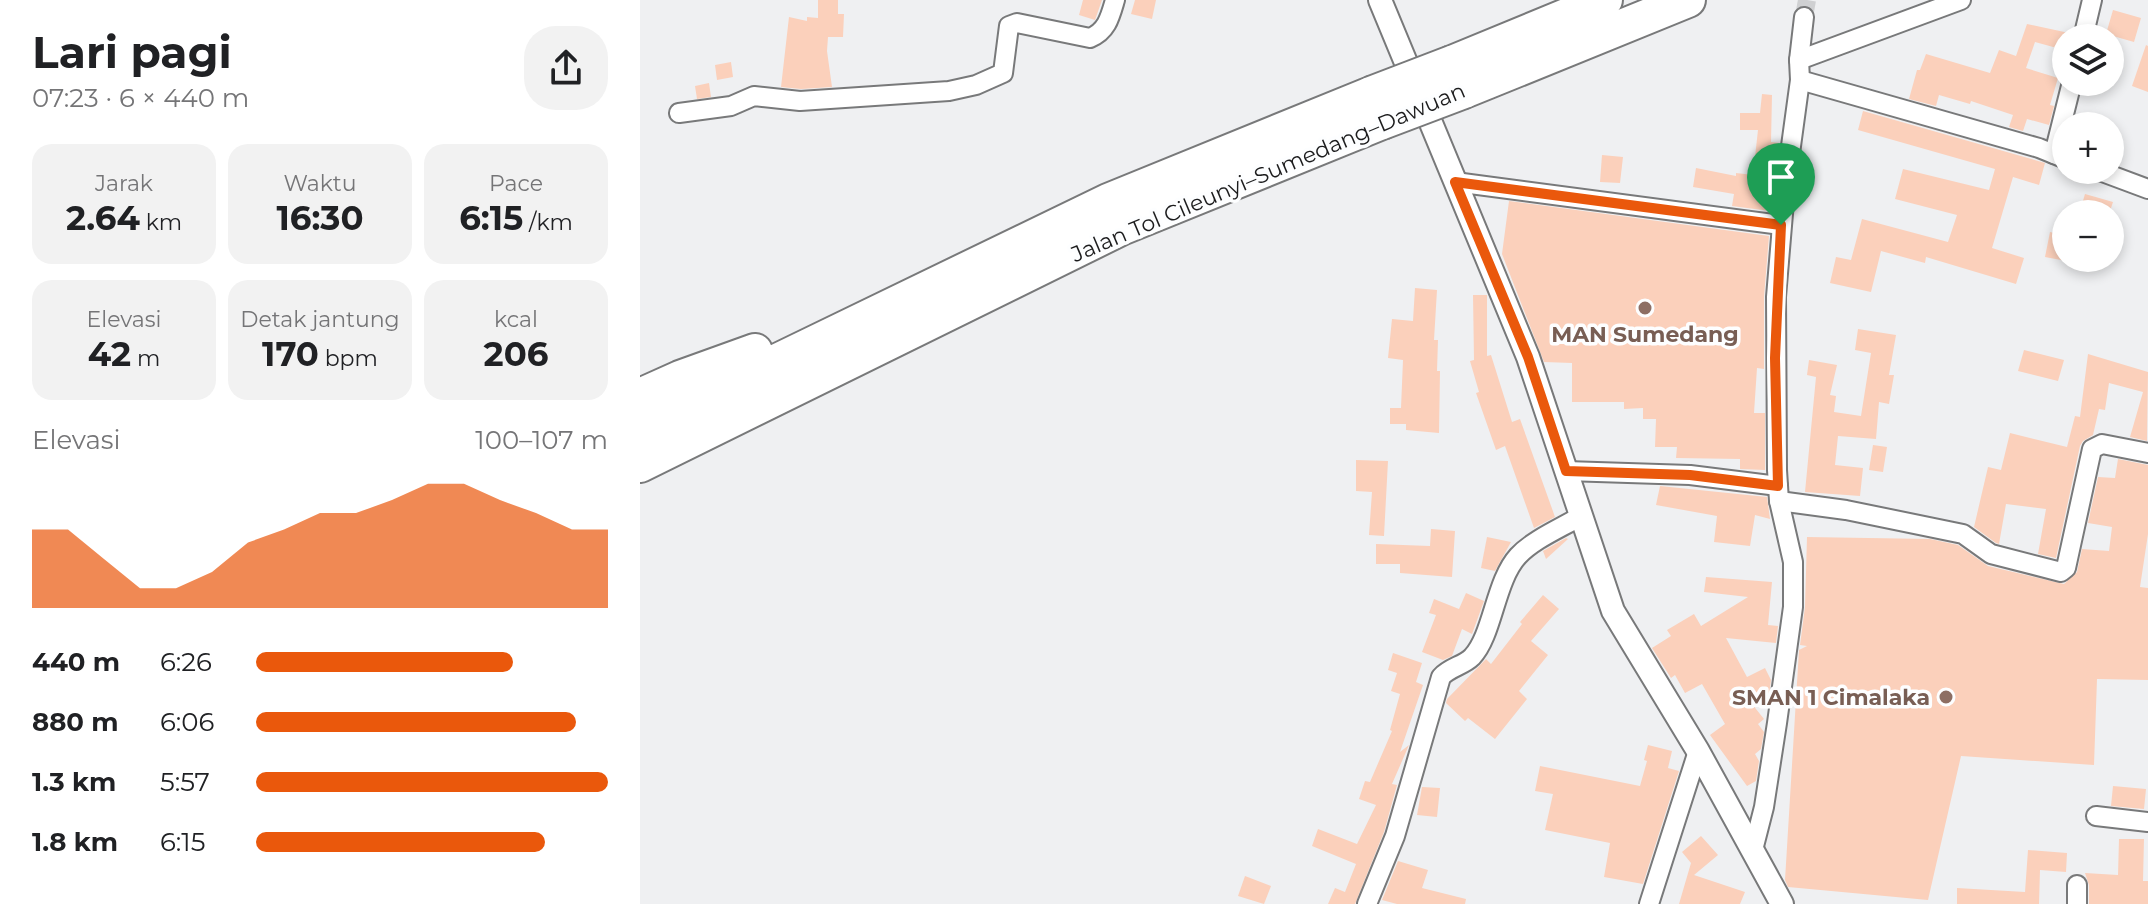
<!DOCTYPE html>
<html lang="id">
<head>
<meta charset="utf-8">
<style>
	:root { --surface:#fff; --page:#f2f2f2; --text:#202124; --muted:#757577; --accent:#ea580c }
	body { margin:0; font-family:Montserrat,sans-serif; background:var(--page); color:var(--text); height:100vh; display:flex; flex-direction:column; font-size:30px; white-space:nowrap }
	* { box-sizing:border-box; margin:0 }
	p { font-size:26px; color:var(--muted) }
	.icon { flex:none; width:44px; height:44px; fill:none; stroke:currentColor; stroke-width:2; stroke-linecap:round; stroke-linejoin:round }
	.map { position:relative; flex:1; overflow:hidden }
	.drawer { display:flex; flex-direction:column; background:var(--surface); width:640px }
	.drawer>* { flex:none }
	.buttons { position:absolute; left:1412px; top:24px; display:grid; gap:16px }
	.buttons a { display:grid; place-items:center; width:72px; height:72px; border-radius:50%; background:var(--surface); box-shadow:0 4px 12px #0003; font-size:40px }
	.pin { position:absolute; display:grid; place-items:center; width:68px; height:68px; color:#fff; margin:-82px -34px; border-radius:50% 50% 50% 0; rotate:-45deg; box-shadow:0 0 8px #0007 }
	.pin .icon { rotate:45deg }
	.round { display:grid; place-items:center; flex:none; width:84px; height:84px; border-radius:32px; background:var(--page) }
	.summary { display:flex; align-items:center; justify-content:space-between; height:136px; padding:0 32px }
	h1 { font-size:44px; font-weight:700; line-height:60px }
	.metrics { display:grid; grid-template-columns:repeat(3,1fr); gap:12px; height:136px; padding:8px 32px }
	.metrics div { display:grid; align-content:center; border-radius:20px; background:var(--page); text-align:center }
	.metrics b { font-size:34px; font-weight:700 }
	.metrics small { font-size:22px; font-weight:400 }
	.metrics p { font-size:22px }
	.chart { height:224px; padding:16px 32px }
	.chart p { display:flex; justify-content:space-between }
	.chart svg { width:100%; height:144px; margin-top:8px; fill:var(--accent); opacity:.7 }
	ul { padding:0 32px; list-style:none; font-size:26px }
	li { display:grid; grid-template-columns:128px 96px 1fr; align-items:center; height:60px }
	li i { height:20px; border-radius:10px; background:var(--accent) }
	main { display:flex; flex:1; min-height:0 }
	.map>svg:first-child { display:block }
</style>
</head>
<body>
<main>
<section class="drawer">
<div class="summary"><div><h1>Lari pagi</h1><p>07:23 · 6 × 440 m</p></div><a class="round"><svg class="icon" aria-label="share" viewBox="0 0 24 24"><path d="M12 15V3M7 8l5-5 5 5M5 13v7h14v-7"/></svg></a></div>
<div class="metrics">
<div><p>Jarak</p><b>2.64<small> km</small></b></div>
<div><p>Waktu</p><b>16:30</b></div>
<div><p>Pace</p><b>6:15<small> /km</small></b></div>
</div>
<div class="metrics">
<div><p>Elevasi</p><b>42<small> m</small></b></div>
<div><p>Detak jantung</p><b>170<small> bpm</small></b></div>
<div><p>kcal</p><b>206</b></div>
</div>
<div class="chart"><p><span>Elevasi</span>100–107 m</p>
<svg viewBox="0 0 160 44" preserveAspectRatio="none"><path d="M0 44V20L10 20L20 29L30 38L40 38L50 33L60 24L70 20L80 15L90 15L100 11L110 6L120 6L130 11L140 15L150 20L160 20V44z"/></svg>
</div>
<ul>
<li><b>440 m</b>6:26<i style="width:73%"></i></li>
<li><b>880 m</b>6:06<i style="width:91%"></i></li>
<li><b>1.3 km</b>5:57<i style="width:100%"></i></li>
<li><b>1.8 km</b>6:15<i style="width:82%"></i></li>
</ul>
</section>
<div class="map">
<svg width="1508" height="904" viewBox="0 0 1508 904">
	<rect width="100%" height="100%" fill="#eff0f2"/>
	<g fill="#fbd0bb">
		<polygon points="178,0 198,0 198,14 204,14 203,37 188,37 187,51 192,87 161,89 141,87 149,17 167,21 167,17 178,18"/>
		<polygon points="443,0 462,0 455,20 439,15"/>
		<polygon points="495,0 516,0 512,19 491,14"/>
		<polygon points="1473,10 1501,18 1494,42 1466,34"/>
		<polygon points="1387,24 1429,33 1424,50 1395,42 1386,68 1418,78 1410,105 1414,106 1409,125 1387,119 1383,131 1369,127 1373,115 1331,101 1330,104 1299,95 1296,106 1269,99 1277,70 1280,70 1286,54 1350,73 1359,50 1376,56"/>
		<polygon points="1506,45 1508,46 1508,92 1492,86"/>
		<polygon points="91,62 93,77 77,80 75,65"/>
		<polygon points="69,83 71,97 57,99 55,86"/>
		<polygon points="1122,94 1132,95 1131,142 1139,143 1130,211 1092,206 1094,194 1053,187 1056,168 1096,176 1096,173 1113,175 1118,130 1100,130 1100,113 1120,113"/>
		<polygon points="1223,111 1405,163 1399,185 1373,177 1352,248 1384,258 1376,284 1286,257 1285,263 1241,251 1231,292 1190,283 1196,257 1211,260 1222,219 1308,242 1317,215 1255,199 1263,169 1349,190 1355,169 1218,130"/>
		<polygon points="962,155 983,157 980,183 960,182"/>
		<polygon points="1445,194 1473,202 1469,214 1439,214"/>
		<polygon points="869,201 1129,236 1124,297 1124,369 1117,368 1114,413 1125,413 1125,470 1100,469 1100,459 1036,458 1037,447 1015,447 1016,419 1003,419 1003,408 984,409 984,402 932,402 932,363 904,362 862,254"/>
		<polygon points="1410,232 1426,236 1426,261 1405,257"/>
		<polygon points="775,288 797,290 794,340 798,340 797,371 800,371 799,433 766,430 766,424 750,424 750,408 761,408 763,360 748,358 752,319 773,321"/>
		<polygon points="833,295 847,295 847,356 851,355 872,422 880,419 915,517 894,528 865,446 856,450 836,393 839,392 830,361 834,360"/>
		<polygon points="1218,329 1256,335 1249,375 1254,375 1249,404 1239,402 1236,439 1198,436 1195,465 1223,468 1220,496 1165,492 1176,377 1167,375 1169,360 1197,365 1190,395 1196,396 1194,412 1221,416 1231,353 1215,350"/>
		<polygon points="1384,350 1424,360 1418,381 1378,371"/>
		<polygon points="1448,354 1508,372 1507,441 1490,437 1503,392 1469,383 1465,410 1459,409 1453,435 1443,441 1440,446 1416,558 1398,554 1406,509 1366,504 1359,544 1356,543 1334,527 1348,467 1361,470 1370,433 1427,447 1435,416 1440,417"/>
		<polygon points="1233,445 1247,447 1243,472 1229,470"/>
		<polygon points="1478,459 1508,465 1508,534 1500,587 1508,588 1508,680 1457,679 1454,765 1321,756 1288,900 1148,887 1145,880 1159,650 1167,646 1160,645 1165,607 1167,537 1290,539 1318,545 1348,566 1424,584 1437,572 1442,549 1469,551 1472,527 1448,523 1458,477 1475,478"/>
		<polygon points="716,460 748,461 744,536 729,535 732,492 716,491"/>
		<polygon points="1020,486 1127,497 1130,519 1115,515 1110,546 1074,542 1077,516 1016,505"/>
		<polygon points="791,529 815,531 812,577 760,573 760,564 736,564 736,544 790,546"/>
		<polygon points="847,537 871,542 855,571 841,568"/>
		<polygon points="926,538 928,539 906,559 903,551"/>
		<polygon points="1066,577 1132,582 1128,625 1138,626 1136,643 1086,638 1107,677 1125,668 1131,680 1129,695 1112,704 1124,719 1118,724 1124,732 1121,749 1115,754 1119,761 1116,781 1107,786 1070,735 1085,724 1062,684 1045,693 1035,675 1031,678 1012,648 1031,636 1027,630 1054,614 1061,626 1108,597 1064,592"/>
		<polygon points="826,593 844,601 832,634 822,629 812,656 803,660 782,652 796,615 789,613 794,599 819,609"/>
		<polygon points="903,595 919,609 891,641 908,655 879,691 887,699 855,739 828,718 825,721 806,703 807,699 846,659 851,664 882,624 880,622"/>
		<polygon points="753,653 782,663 776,682 783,685 760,752 769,745 752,784 757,785 744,832 715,904 688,904 695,888 705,892 716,864 672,846 678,829 717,844 736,805 719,799 725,781 730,782 752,731 750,730 760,694 751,691 757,673 748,670"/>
		<polygon points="1008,745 1032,751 1028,768 1039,771 1003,884 964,877 970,843 905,830 913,794 895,791 900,766 1000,786 1007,761 1004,760"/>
		<polygon points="1473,786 1506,789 1504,809 1471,806"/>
		<polygon points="782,787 800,788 797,817 777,815"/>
		<polygon points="1061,836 1078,855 1054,875 1105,892 1100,904 1039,904 1051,863 1042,852"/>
		<polygon points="1479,839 1504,839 1503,881 1508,881 1508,904 1449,904 1449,885 1445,873 1478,875"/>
		<polygon points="1388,850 1427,853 1426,872 1400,870 1399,904 1317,904 1317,888 1385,892"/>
		<polygon points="758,861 788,870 782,888 826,899 825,904 757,904 742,900"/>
		<polygon points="605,876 631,886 624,904 598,896"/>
	</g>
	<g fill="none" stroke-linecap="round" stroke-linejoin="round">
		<polyline stroke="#cfd0d2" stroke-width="18" stroke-dasharray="18 9" stroke-linecap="butt" points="1164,17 1167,0"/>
		<defs>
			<g id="minor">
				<polyline points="1443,38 1452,0"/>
				<polyline points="1159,60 1321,0"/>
				<polyline points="1160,80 1399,148 1426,159"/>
				<path d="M39 113 91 106 114 96 160 101 309 91 336 85 363 73 369 26 377 23 450 38C467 31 470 17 475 0"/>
				<polyline points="1414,154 1432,82"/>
				<polyline points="1457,170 1508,189"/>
				<polyline points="815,182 1141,225"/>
				<polyline points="926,471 1050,475 1138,486"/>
				<polyline points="1139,501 1206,510 1323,534 1351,554 1421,572 1426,568 1452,449 1462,444 1508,453"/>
				<polyline points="1456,816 1508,822"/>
				<polyline points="1113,850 1124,807 1137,723 1153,607 1153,562 1139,501 1137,470 1136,297 1145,190 1160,80 1159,60 1164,17"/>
				<path d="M727 904 755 836 801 677C810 667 823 666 832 657 853 635 855 581 878 556 894 539 921 528 941 516"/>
				<polyline points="1009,904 1058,751"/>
				<polyline points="1437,904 1437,885"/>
			</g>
			<polyline id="tertiary" points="740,0 888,357 973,611 1058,751 1142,904"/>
			<g id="motorway">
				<polyline points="812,63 965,0"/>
				<polyline points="824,91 1048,0"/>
				<polyline points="0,396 40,378 115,351"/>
				<polyline points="0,431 59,399 468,201 731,94"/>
				<polyline points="0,465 481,228 742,122"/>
			</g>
		</defs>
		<use href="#minor" stroke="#78797a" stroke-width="22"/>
		<use href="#tertiary" stroke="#78797a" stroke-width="26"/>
		<use href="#motorway" stroke="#78797a" stroke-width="38"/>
		<use href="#minor" stroke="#fff" stroke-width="18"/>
		<use href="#tertiary" stroke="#fff" stroke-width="22"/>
		<use href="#motorway" stroke="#fff" stroke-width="34"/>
		<defs>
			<g id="motorway-bridge">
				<polyline points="731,94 812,63"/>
				<polyline points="742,122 824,91"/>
			</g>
		</defs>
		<use href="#motorway-bridge" stroke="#78797a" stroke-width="38" stroke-linecap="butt"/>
		<use href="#motorway-bridge" stroke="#fff" stroke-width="34"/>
	</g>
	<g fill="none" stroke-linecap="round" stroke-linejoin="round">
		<defs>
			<polygon id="route" points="815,182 1141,225 1135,358 1138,486 1050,475 926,471 888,357"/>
		</defs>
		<use href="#route" stroke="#fff" stroke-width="16"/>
		<use href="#route" stroke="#ea580c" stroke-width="10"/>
	</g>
	<g fill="#8d6e63" stroke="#fdfeff" stroke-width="3">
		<circle cx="1005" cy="308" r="8"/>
		<circle cx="1306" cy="697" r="8"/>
	</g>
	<g text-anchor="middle" stroke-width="7" stroke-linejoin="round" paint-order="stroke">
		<g font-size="22" fill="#1c1c1d" stroke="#fdfeff">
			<text transform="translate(628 172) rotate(-23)" y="8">Jalan Tol Cileunyi–Sumedang–Dawuan</text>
		</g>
		<g font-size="22" font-weight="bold" fill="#785e54" stroke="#fdfeff">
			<text x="1005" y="342">MAN Sumedang</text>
			<text x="1290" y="705" text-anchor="end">SMAN 1 Cimalaka</text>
		</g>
	</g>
</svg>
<div class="buttons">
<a><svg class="icon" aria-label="layers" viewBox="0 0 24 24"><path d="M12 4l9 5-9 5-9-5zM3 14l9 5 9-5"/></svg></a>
<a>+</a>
<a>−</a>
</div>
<div class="pin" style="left:1141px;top:225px;background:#1e9e55"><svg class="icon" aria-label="arrive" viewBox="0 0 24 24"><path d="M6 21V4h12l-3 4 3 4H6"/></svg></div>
</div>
</main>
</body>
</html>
